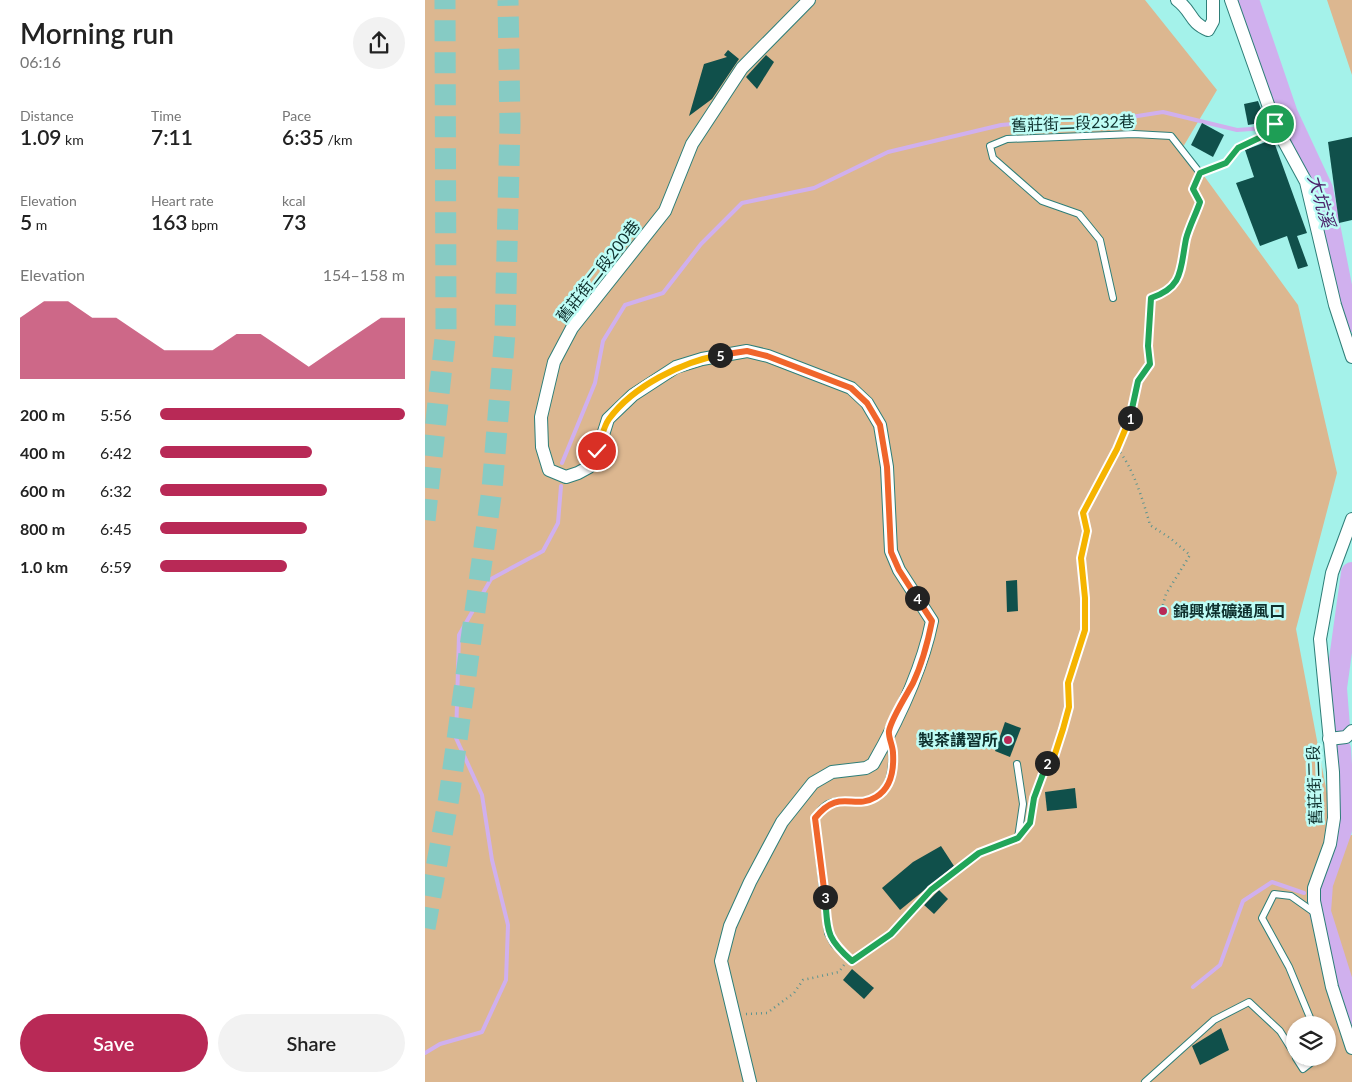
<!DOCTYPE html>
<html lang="en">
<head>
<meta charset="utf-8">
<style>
	:root { --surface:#fff; --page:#f2f2f2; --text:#222; --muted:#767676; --accent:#b82956 }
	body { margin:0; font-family:Lato,"Noto Sans TC",sans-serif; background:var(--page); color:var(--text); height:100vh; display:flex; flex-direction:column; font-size:19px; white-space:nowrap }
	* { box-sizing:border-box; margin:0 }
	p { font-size:16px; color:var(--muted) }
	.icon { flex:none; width:28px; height:28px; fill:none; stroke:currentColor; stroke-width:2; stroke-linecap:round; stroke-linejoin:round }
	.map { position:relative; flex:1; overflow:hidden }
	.side { display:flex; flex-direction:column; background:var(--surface); width:425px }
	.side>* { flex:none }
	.controls { position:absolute; left:861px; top:1016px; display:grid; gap:10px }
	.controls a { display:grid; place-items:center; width:50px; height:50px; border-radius:50%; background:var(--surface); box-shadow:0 1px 4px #0004; font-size:25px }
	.pin { position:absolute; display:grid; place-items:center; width:42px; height:42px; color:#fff; margin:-21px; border:2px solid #fff; border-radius:50%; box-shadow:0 1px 5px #0007 }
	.km { position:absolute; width:25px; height:25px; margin:-12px; border-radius:50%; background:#222; color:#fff; font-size:14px; line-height:25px; text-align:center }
	.round { display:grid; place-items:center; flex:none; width:52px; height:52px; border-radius:26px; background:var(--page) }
	.overview { display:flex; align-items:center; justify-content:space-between; height:85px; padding:0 20px }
	h1 { font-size:28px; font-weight:600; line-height:38px }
	.metrics { display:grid; grid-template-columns:repeat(3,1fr); gap:8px; height:85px; padding:5px 20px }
	.metrics div { display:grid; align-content:center }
	.metrics b { font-size:21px; font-weight:600 }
	.metrics small { font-size:14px; font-weight:400 }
	.metrics p { font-size:14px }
	.chart { height:140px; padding:10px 20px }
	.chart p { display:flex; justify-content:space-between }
	.chart svg { width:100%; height:90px; margin-top:5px; fill:var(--accent); opacity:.7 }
	.action { display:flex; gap:10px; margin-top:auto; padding:10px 20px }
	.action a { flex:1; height:58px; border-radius:30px; background:var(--accent); color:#fff; font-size:20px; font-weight:600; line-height:58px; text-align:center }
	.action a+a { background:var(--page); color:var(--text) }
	ul { padding:0 20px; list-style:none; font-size:16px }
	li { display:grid; grid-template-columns:80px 60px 1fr; align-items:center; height:38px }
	li i { height:12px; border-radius:6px; background:var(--accent) }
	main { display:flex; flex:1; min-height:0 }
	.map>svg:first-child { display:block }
</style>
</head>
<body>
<main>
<section class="side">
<div class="overview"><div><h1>Morning run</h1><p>06:16</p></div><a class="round"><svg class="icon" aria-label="share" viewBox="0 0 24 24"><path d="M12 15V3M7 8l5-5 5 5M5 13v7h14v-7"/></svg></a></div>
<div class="metrics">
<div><p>Distance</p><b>1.09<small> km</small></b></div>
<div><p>Time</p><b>7:11</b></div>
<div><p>Pace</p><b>6:35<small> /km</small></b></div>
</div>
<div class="metrics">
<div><p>Elevation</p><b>5<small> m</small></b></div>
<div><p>Heart rate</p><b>163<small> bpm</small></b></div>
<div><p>kcal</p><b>73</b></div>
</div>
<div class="chart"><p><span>Elevation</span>154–158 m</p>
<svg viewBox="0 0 160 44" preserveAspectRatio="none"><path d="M0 44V14L10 6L20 6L30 14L40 14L50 22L60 30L70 30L80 30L90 22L100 22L110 30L120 38L130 30L140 22L150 14L160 14V44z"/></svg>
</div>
<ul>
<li><b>200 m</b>5:56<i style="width:100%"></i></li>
<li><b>400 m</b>6:42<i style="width:62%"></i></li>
<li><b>600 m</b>6:32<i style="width:68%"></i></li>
<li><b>800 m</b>6:45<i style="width:60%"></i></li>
<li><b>1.0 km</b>6:59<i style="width:52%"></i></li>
</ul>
<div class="action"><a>Save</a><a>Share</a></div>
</section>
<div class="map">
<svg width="927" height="1082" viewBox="0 0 927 1082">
	<rect width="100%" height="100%" fill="#a4f2ea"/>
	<g fill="#dcb790" fill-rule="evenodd">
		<path d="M0 0H720L792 90 758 147 873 305 912 473 871 629 910 836 927 835V1082H0ZM870 1025H902V1058H870Z"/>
		<polygon points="902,0 927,0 927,75"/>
	</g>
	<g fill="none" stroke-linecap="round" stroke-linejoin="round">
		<g stroke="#d0b0ee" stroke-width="4">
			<polyline points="859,116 862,114"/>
			<polyline points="137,463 170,383 178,341 200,305 238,293 276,244 317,203 389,188 463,152 576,125 632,120 687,120 738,112 812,130 840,128"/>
			<polyline points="768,987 795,965 818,901 847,882 879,893"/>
			<polyline points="0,1053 15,1044 57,1032 81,980 83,925 67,860 57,795 31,738 34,635 66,579 118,551 133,523 136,486"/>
		</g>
		<g stroke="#d0b0ee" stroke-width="22">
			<polyline points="823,0 862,114 897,189 917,291 927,321"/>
			<polyline points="914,727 911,688 927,573"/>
			<polyline points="915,749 917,781 916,830 897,884 895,912 927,1014"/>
		</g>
	</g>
	<g fill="#10504b">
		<polygon points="303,50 314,59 287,99 264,116 279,64 302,57 299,55"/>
		<polygon points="341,55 349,62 332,89 321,77"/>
		<polygon points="833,101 841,122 823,125 819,104"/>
		<polygon points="777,123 799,135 788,157 766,145"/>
		<polygon points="927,137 927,220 914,223 903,142"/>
		<polygon points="848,139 882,233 872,236 883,266 873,269 862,236 835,246 811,183 829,177 820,150"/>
		<polygon points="592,580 593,611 582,612 581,581"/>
		<polygon points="580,722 596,728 585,757 570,751"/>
		<polygon points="650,788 652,808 622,811 620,792"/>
		<polygon points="516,846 529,866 475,910 457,888 488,862"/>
		<polygon points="514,890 523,899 509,914 499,905"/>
		<polygon points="427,969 449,988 439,999 418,980"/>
		<polygon points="796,1028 804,1050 775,1065 767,1046"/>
	</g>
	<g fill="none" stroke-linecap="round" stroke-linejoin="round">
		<g stroke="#86cbc4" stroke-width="21" stroke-dasharray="21 11" stroke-linecap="butt">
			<polyline points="0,520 21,330 20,0"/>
			<polyline points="0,928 24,797 67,489 80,333 85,124 83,0"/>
		</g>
		<defs>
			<g id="lane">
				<polyline points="688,298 675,240 654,214 617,201 568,158 565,146 582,139 709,134 746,136 775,173 801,163 813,148 834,138 851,127"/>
				<path d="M465 737C469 760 470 798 438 801 427 802 410 798 400 806 396 809 393 814 390 818L403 933 409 944 427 961 466 935 506 890 554 853 593 838 598 804 592 764"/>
				<polyline points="888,1025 864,967 837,918 849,894 866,896 890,913"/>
				<polyline points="871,1058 878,1069 892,1058"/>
				<polyline points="720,1082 789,1020 824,1002 855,1031 870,1055"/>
			</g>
			<g id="street">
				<path d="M752 0C768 12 764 22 783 30L788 21V0"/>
				<polyline points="806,0 851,127 881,182 910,305 927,357"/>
				<polyline points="927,519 907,573 895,639 908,772 909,818 905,844 889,888 889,901 907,987 927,1048"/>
				<polyline points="904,739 921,737 927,731"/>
				<path d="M325 1082 296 961 305 926 325 882 357 822 388 783 407 772 441 768 448 764C473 720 497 671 507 621L474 570 466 551 462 467 455 425 442 403 426 388 343 356 322 351 277 359 251 367 208 395 183 419 173 451 164 467 153 473 141 477 124 470 117 447 116 417 129 362 147 328 240 211 267 144 317 68 384 0"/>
			</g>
		</defs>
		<use href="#lane" stroke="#2e7e78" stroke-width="8"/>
		<use href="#street" stroke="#2e7e78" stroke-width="14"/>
		<g stroke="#5c948f" stroke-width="2.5" stroke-dasharray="1 4" stroke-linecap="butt">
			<path d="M692 449C707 464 719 503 725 525L745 538 765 555 741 594 737 608"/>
			<path d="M608 806 622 762 629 757 638 729 644 707 643 683 660 630V599L656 559 662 531 658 513 704 424 713 381 725 364 723 346 726 298C759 287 755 269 761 239 764 227 771 214 775 202L768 189 772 181"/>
			<polyline points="321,1014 342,1013 369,993 378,980 414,972 419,965"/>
		</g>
		<use href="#lane" stroke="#fff" stroke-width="6"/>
		<use href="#street" stroke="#fff" stroke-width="12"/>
	</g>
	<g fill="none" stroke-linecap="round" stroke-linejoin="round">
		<defs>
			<path id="split-1" d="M705 418 713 381 725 364 723 346 726 298C759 287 755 269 761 239 764 227 771 214 775 202L768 189 775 173 801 163 813 148 834 138 851 127 850 124"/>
			<polyline id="split-2" points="622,763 629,757 638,729 644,707 643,683 660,630 660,598 656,558 662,531 658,513 692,449 705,418"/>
			<path id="split-3" d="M400 897C403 931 400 937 427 961L466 934 506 890 554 853 593 838 605 823 609 798 622 763"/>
			<path id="split-4" d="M400 897 390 818C415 787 428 811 451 797 466 788 469 769 468 753 468 746 463 737 464 731 466 719 482 694 488 683 497 664 503 641 507 621L492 598"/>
			<polyline id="split-5" points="295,355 322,351 342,356 426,388 442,403 455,425 462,467 466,552 474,570 492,598"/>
			<path id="split-6" d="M172 451C176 441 178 427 184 419 208 386 257 362 295 355"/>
		</defs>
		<use href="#split-1" stroke="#fff" stroke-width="10"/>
		<use href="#split-2" stroke="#fff" stroke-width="10"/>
		<use href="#split-3" stroke="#fff" stroke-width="10"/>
		<use href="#split-4" stroke="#fff" stroke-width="10"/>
		<use href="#split-5" stroke="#fff" stroke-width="10"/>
		<use href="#split-6" stroke="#fff" stroke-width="10"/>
		<use href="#split-1" stroke="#22a559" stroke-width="6"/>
		<use href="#split-2" stroke="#f5b400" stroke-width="6"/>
		<use href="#split-3" stroke="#22a559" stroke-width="6"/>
		<use href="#split-4" stroke="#f0652b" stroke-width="6"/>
		<use href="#split-5" stroke="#f0652b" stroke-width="6"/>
		<use href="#split-6" stroke="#f5b400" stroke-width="6"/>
	</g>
	<g fill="#b82956" stroke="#bffdf6" stroke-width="2">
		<circle cx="738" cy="611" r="5"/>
		<circle cx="583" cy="740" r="5"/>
	</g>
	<g text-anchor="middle" stroke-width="5" stroke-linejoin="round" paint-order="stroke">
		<g font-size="16" fill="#0e302d" stroke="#bffdf6">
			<text transform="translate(648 123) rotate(-2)" y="6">舊莊街二段232巷</text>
			<text transform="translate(173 271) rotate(-52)" y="6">舊莊街二段200巷</text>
			<text transform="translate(889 785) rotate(-92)" y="6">舊莊街二段</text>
		</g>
		<g font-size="16" font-weight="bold" fill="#0e302d" stroke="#bffdf6" text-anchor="start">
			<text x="748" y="617">錦興煤礦通風口</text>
			<text x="573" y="746" text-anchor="end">製茶講習所</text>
		</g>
		<g font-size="18" font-style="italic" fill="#4c236b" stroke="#bffdf6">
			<text transform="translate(896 201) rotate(74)" y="6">大坑溪</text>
		</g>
	</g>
</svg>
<div class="controls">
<a><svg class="icon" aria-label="layers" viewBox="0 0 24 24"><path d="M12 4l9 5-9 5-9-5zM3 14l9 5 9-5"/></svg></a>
</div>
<div class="pin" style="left:850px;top:124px;background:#1e9e55"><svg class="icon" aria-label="arrive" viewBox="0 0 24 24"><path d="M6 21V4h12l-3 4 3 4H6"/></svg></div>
<div class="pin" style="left:172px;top:451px;background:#d93025"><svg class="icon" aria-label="check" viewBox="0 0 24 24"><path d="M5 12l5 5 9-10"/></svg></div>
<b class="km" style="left:705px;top:418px">1</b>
<b class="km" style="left:622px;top:763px">2</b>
<b class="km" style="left:400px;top:897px">3</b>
<b class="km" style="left:492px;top:598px">4</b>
<b class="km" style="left:295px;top:355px">5</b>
</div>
</main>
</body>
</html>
